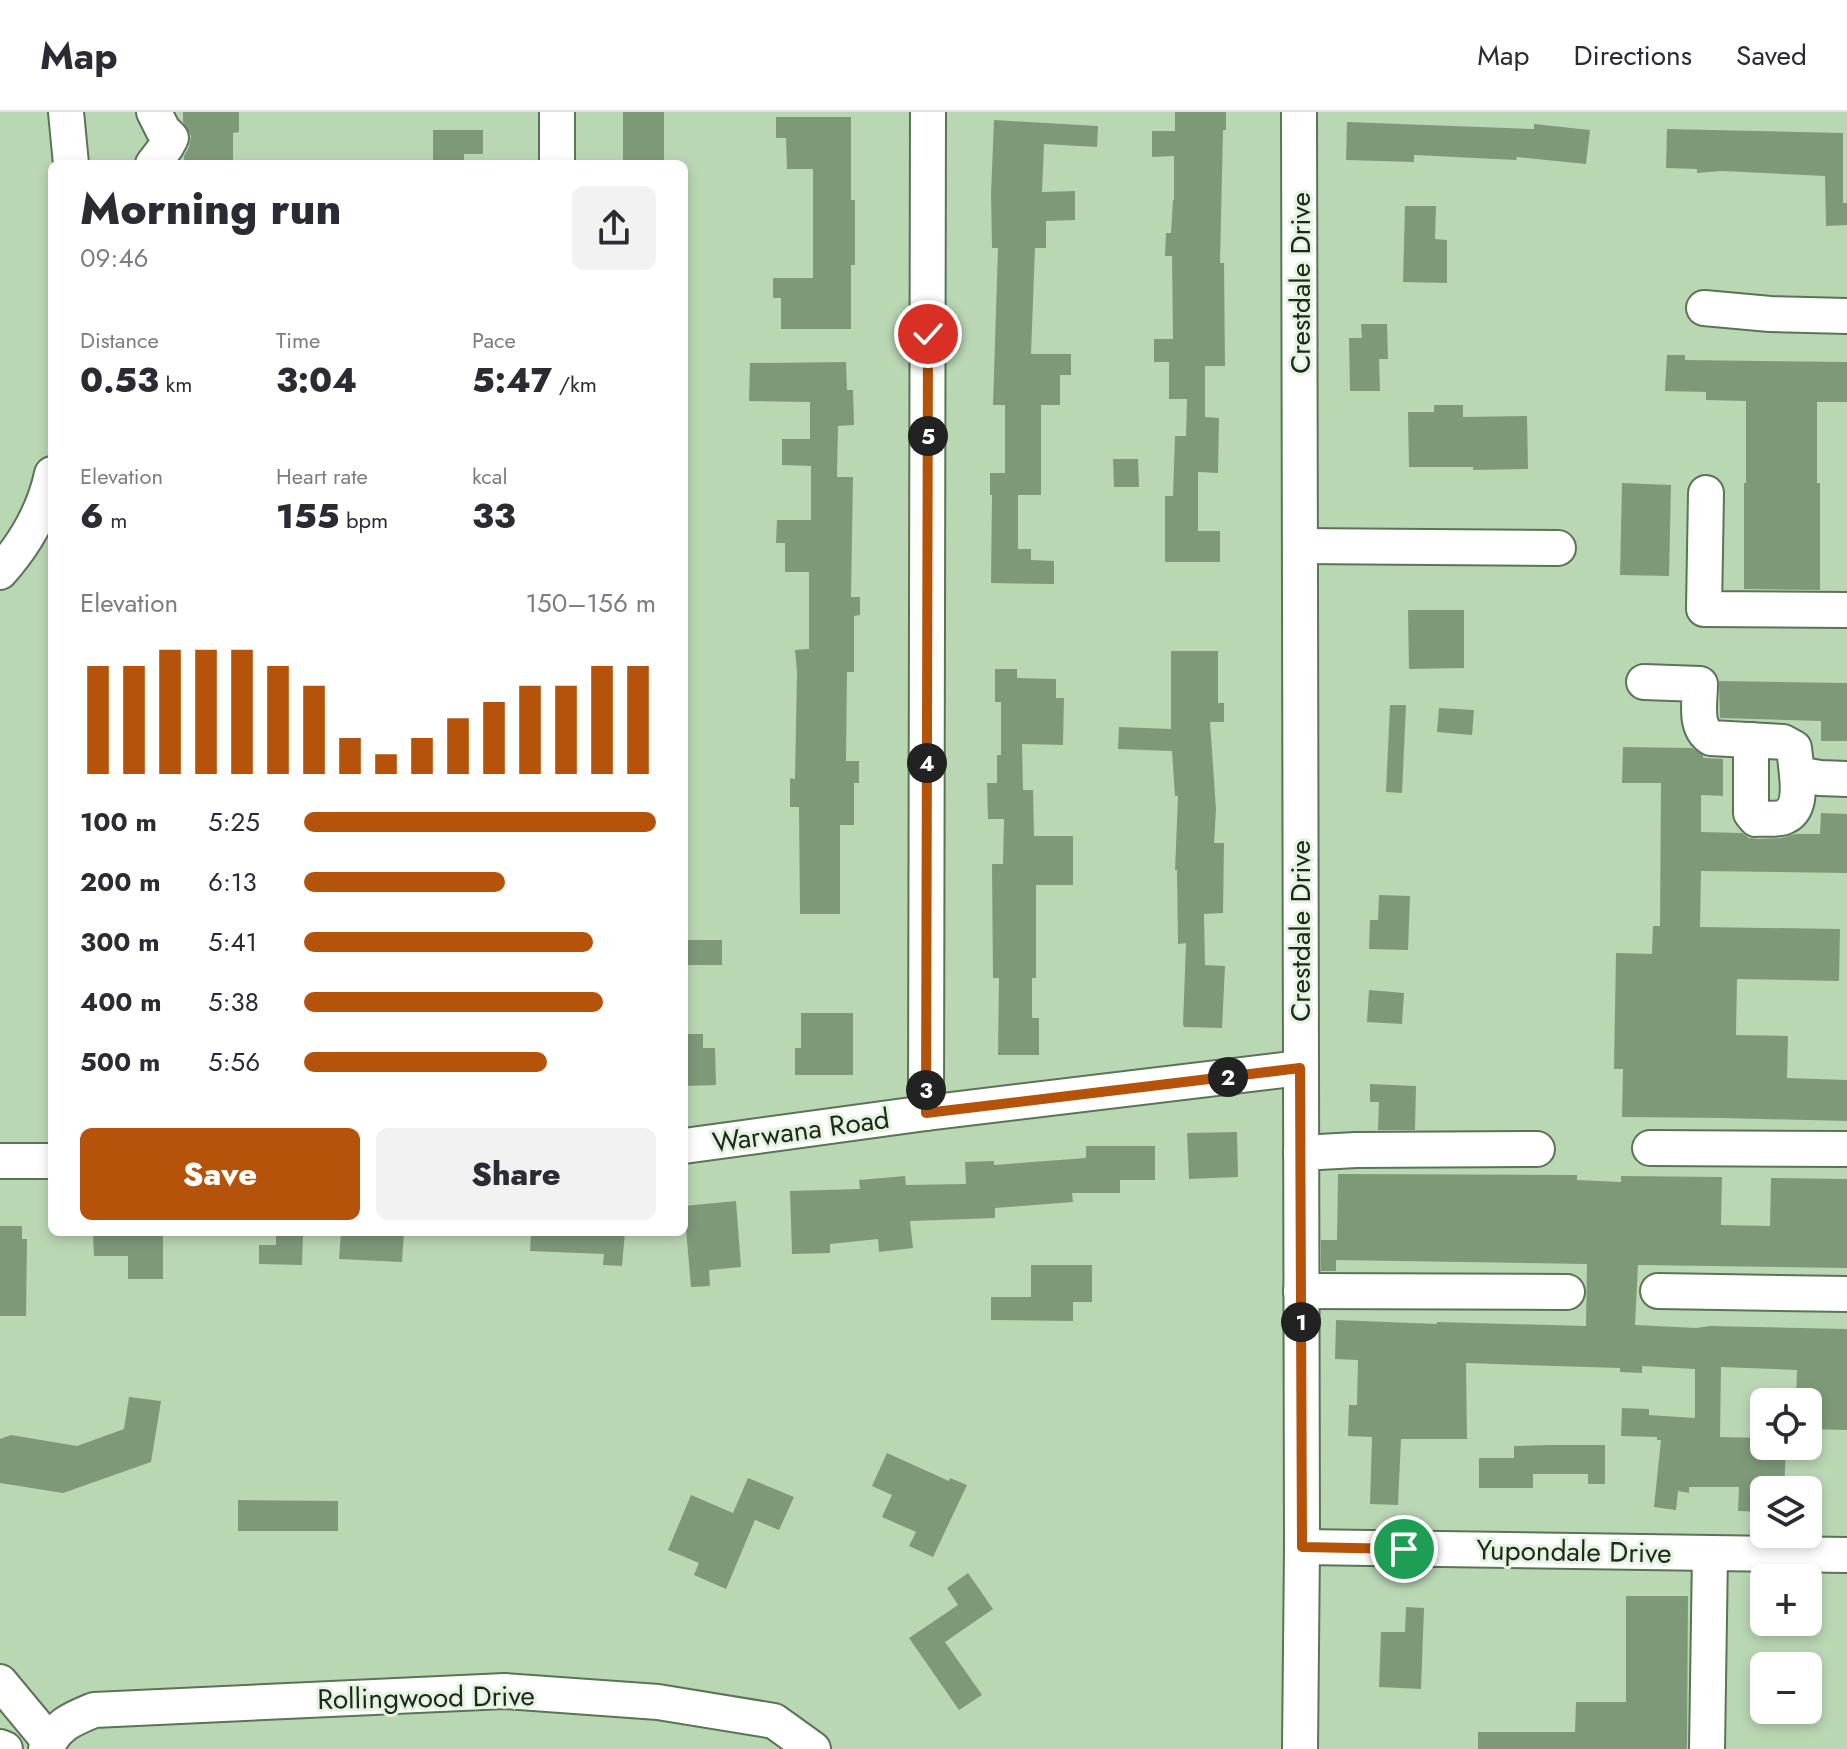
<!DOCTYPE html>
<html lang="en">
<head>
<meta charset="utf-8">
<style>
	:root { --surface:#fff; --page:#f2f2f3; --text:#2b2b33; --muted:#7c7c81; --line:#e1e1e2; --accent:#b45309 }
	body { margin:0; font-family:Jost,sans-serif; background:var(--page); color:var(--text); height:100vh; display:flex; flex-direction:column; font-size:30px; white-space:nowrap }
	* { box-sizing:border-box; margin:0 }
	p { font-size:26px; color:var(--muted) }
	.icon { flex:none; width:44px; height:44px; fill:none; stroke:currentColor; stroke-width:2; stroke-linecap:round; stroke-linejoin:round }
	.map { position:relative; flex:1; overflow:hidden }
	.panel { position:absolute; left:48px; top:48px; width:640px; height:1076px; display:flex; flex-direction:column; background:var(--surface); border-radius:12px; box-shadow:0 4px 12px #0003 }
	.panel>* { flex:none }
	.controls { position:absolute; left:1750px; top:1276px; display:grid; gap:16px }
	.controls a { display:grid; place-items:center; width:72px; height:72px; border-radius:12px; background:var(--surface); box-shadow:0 4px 12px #0003; font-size:40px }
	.pin { position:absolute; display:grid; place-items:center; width:68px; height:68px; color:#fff; margin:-34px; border:4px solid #fff; border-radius:50%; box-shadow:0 2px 8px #0007 }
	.km { position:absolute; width:40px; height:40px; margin:-20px; border-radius:50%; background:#222; color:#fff; font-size:22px; line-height:40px; text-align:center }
	.round { display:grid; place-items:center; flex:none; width:84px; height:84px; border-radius:12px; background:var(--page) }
	.summary { display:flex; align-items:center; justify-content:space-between; height:136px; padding:0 32px }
	h1 { font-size:44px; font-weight:800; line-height:60px }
	.metrics { display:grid; grid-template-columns:repeat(3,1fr); gap:12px; height:136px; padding:8px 32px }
	.metrics div { display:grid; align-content:center }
	.metrics b { font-size:34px; font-weight:800 }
	.metrics small { font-size:22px; font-weight:400 }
	.metrics p { font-size:22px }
	.chart { height:224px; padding:16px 32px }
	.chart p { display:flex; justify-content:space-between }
	.chart svg { width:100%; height:144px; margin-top:8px; stroke:var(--accent); stroke-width:6 }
	.cta { display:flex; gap:16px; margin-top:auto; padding:16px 32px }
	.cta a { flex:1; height:92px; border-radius:12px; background:var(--accent); color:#fff; font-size:32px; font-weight:800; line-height:92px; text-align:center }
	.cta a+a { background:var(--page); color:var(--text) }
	ul { padding:0 32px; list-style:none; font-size:26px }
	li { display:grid; grid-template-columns:128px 96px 1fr; align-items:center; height:60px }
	li i { height:20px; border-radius:10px; background:var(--accent) }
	header { display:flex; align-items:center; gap:48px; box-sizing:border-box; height:112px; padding:0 40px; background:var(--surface); border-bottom:2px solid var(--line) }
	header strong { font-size:38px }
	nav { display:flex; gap:44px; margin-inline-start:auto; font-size:28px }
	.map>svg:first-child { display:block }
</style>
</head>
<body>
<header>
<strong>Map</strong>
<nav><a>Map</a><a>Directions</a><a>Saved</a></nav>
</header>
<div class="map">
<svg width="1847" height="1637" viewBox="0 0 1847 1637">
	<rect width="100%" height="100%" fill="#bad7b4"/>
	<g fill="#7e9978">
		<polygon points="183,0 239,0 239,20 233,21 233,50 184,51 184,44 189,35 191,24 183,10"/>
		<rect x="623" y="0" width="41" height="52"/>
		<polygon points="1175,0 1226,0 1226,18 1223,18 1220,151 1224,151 1225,254 1205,254 1205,305 1219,306 1218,361 1198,360 1198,419 1220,419 1220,450 1165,450 1165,384 1173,384 1175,324 1186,324 1187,287 1169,287 1169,250 1154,250 1154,227 1173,227 1172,144 1165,144 1166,121 1171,121 1173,88 1174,88 1174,44 1152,45 1152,19 1175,19"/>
		<polygon points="776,5 851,5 851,88 855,88 855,153 851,153 851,217 781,217 781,186 773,186 773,166 813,166 813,57 787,57 786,26 776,26"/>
		<polygon points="994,8 1098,14 1097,35 1044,32 1042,80 1075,79 1075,108 1046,109 1046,136 1035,136 1031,242 1071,242 1071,263 1060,263 1060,293 1041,293 1041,383 1018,383 1018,437 1031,437 1031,448 1054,449 1054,472 991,471 992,383 990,383 990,361 1005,361 1005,293 993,293 998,136 992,136 991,82"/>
		<polygon points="1347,10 1534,17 1534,12 1590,18 1586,52 1517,45 1516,48 1414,43 1414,50 1346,48"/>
		<polygon points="1667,17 1843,21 1843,91 1847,91 1847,113 1826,114 1825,64 1722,59 1697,61 1697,57 1666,56"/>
		<polygon points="433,18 483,18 483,42 464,42 464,52 433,52"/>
		<polygon points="1405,94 1436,94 1435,127 1447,128 1447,171 1403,170"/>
		<polygon points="1361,212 1387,212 1388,247 1379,247 1380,279 1350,279 1349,226 1362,226"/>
		<polygon points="1667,243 1685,243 1685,248 1847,250 1847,290 1817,290 1817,371 1820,371 1820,478 1744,477 1744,371 1746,371 1746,289 1706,288 1706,280 1665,279"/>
		<polygon points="846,250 847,278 853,278 854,313 838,314 837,365 853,365 851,485 860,485 860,503 854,504 854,560 847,560 846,649 859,649 859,671 854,671 854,713 840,713 840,802 800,802 799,695 790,695 790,666 795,667 797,560 795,538 809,537 809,460 785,460 785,431 776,431 777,408 811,408 811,354 782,353 782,327 810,327 810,290 749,289 750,251"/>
		<polygon points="1434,293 1463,293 1463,305 1527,304 1528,357 1473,358 1473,355 1409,355 1408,300 1434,300"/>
		<polygon points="1113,347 1138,347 1139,375 1114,375"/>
		<polygon points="1622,371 1671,373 1669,464 1620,463"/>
		<polygon points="1408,498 1464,498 1464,556 1409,557"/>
		<polygon points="1171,539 1218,539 1218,591 1224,591 1224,610 1210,610 1216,697 1214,731 1224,731 1223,801 1204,802 1205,853 1225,854 1222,916 1184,915 1183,912 1186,831 1178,832 1177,758 1175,758 1178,684 1175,684 1172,639 1118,637 1119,615 1171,617"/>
		<polygon points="995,557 1017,557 1017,566 1056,567 1056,586 1064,586 1063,633 1022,632 1023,678 1033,678 1034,724 1073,724 1073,773 1036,773 1036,866 1032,866 1032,906 1039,906 1039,943 998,943 999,866 993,866 992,752 1003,752 1004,707 988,707 987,671 997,671 997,643 1001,643 1001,590 995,590"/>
		<polygon points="1719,569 1847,571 1847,629 1821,629 1821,609 1720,606"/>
		<polygon points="1390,593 1406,593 1402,681 1386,680"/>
		<polygon points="1439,596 1474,598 1472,623 1437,620"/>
		<polygon points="1623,635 1692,636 1703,643 1703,646 1723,647 1723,684 1701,683 1701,720 1742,721 1749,726 1758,727 1781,726 1795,722 1820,722 1821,701 1847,702 1847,761 1701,759 1700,815 1840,817 1839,869 1737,867 1736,923 1788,924 1787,966 1847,968 1847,1009 1723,1006 1622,1005 1623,957 1614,957 1616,841 1652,842 1653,814 1660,814 1661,671 1622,671"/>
		<polygon points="1379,783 1410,784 1408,838 1369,837 1370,808 1378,808"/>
		<rect x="684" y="828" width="38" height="25"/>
		<polygon points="1369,878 1404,881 1402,912 1367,910"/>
		<polygon points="801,901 853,901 853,963 795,963 795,936 801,936"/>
		<polygon points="684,922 703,922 703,936 715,936 716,973 684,974"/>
		<polygon points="1370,972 1416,974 1415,1018 1378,1018 1379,990 1370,990"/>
		<polygon points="1237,1020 1238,1065 1189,1067 1187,1021"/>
		<polygon points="1086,1034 1155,1034 1155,1068 1120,1068 1120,1081 1072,1081 1073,1090 995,1096 995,1106 910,1109 913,1136 879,1140 878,1127 830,1132 830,1141 792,1142 790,1079 860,1077 859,1068 905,1064 906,1073 966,1072 965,1050 994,1049 994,1053 1086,1046"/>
		<polygon points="1338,1062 1577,1063 1577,1068 1621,1070 1621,1064 1722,1065 1721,1113 1770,1114 1771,1066 1847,1067 1847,1156 1638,1153 1635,1213 1696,1216 1710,1214 1847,1217 1847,1318 1808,1317 1808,1290 1796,1290 1797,1258 1721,1255 1720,1325 1764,1326 1764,1334 1786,1334 1784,1378 1764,1378 1764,1400 1738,1399 1739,1375 1689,1375 1689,1381 1678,1379 1676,1398 1654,1395 1661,1328 1657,1328 1657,1325 1621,1324 1622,1296 1649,1297 1649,1303 1695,1306 1695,1257 1642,1254 1642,1261 1620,1260 1620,1256 1466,1251 1467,1327 1401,1327 1398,1393 1370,1392 1372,1325 1348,1324 1349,1293 1357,1293 1358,1248 1335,1247 1336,1208 1437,1212 1437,1210 1586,1214 1587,1152 1336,1148 1336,1159 1321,1159 1321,1128 1337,1128"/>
		<polygon points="736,1089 741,1155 709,1158 710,1174 691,1175 684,1094"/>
		<polygon points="0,1114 22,1114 22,1127 27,1127 26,1204 0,1204"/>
		<polygon points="93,1120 163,1120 163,1167 128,1167 128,1144 94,1144"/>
		<polygon points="276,1120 303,1121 302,1153 259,1152 259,1133 276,1133"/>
		<polygon points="341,1120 404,1120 402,1150 339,1147"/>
		<polygon points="531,1120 625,1120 622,1154 603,1153 604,1142 530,1139"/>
		<polygon points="1031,1153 1092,1153 1092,1190 1073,1190 1073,1209 991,1208 991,1185 1031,1185"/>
		<polygon points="129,1285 161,1289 151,1350 63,1381 0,1371 0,1327 11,1323 77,1334 124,1317"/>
		<polygon points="1549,1333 1605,1333 1605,1372 1588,1372 1588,1362 1533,1362 1533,1376 1479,1376 1479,1346 1514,1346 1514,1334"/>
		<polygon points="887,1341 949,1369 950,1366 967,1373 933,1445 909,1434 916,1420 882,1405 892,1383 872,1374"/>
		<polygon points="748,1366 794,1385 779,1418 755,1408 726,1477 694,1463 699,1451 668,1438 691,1383 733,1401"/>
		<polygon points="238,1388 338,1389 338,1419 238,1419"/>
		<polygon points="968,1461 993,1497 945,1530 982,1583 959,1598 909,1526 958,1493 947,1476"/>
		<polygon points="1626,1484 1688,1484 1687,1637 1478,1637 1478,1620 1575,1620 1576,1590 1626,1590"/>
		<polygon points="1406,1495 1424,1496 1421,1577 1379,1575 1381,1520 1405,1520"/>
	</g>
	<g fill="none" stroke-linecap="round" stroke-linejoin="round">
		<defs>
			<g id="minor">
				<polyline points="66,0 71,52"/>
				<polyline points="557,0 557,52"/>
				<polyline points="1299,0 1302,1435 1300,1637"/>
				<polyline points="153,52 166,35 171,26 163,18 154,0"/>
				<polyline points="1704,196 1770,202 1847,204"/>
				<polyline points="1706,381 1704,497 1847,498"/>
				<polyline points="1300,434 1558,436"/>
				<path d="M0 460C25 432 44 399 52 362"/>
				<path d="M1644 570 1700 572C1700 591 1694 615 1711 626L1783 630 1794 636 1797 662 1820 666 1847 667"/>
				<path d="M1751 628V701L1756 707C1764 706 1777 708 1784 705 1801 698 1798 676 1797 662"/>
				<polyline points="926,1001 928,0"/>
				<polyline points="684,1034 926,1001 1300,956"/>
				<polyline points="1650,1036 1847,1037"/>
				<polyline points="1301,1041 1356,1038 1537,1037"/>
				<polyline points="0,1049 52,1049"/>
				<polyline points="1301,1179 1567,1180"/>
				<polyline points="1658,1179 1847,1182"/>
				<polyline points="1302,1435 1847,1443"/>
				<polyline points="0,1570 49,1629"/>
				<polyline points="0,1635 5,1637"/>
				<path d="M46 1637C56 1613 72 1607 94 1598L505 1579 658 1590 774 1609 813 1637"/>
				<polyline points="1707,1637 1710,1441"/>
			</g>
		</defs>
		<use href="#minor" stroke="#5a7455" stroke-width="38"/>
		<use href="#minor" stroke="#fff" stroke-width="34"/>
	</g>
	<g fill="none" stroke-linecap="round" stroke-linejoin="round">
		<defs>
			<polyline id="route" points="928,222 926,1001 1300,956 1302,1435 1404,1437"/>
		</defs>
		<use href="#route" stroke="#fff" stroke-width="16"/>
		<use href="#route" stroke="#b45309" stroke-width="10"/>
	</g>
	<g text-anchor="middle" stroke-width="6" stroke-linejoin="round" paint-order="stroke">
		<g font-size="28" fill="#1e281b" stroke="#e5f3e1">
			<text transform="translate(1300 171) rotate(-90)" y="10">Crestdale Drive</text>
			<text transform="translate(1300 819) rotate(-90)" y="10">Crestdale Drive</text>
			<text transform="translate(801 1018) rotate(-8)" y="10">Warwana Road</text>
			<text transform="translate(1574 1439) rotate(1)" y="10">Yupondale Drive</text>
			<text transform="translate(426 1585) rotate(-1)" y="10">Rollingwood Drive</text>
		</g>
	</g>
</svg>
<div class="controls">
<a><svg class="icon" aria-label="locate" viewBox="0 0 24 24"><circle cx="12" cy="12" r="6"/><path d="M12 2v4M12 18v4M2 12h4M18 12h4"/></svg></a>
<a><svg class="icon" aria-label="layers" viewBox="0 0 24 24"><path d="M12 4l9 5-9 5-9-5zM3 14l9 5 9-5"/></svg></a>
<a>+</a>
<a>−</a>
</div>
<div class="pin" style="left:1404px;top:1437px;background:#1e9e55"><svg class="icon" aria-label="arrive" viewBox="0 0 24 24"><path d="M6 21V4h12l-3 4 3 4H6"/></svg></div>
<div class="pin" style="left:928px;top:222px;background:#d93025"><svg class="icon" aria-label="check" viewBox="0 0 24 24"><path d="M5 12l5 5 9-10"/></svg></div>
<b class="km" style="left:1301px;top:1210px">1</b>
<b class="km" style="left:1228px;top:965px">2</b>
<b class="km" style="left:926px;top:978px">3</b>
<b class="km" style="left:927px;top:651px">4</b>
<b class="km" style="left:928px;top:324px">5</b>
<section class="panel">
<div class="summary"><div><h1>Morning run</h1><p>09:46</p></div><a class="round"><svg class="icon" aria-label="share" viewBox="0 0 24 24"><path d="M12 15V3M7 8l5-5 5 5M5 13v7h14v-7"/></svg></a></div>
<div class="metrics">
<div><p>Distance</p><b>0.53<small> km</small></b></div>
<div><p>Time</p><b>3:04</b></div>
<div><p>Pace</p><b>5:47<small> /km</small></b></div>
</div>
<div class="metrics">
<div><p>Elevation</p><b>6<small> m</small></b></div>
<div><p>Heart rate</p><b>155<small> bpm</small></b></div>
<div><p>kcal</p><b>33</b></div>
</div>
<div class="chart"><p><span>Elevation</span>150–156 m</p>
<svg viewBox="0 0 160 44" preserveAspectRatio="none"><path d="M5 44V11M15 44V11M25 44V6M35 44V6M45 44V6M55 44V11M65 44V17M75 44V33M85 44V38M95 44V33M105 44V27M115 44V22M125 44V17M135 44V17M145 44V11M155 44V11"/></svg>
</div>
<ul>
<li><b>100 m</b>5:25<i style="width:100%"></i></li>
<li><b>200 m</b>6:13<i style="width:57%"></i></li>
<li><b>300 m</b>5:41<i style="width:82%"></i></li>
<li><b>400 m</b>5:38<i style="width:85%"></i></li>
<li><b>500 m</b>5:56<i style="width:69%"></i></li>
</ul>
<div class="cta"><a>Save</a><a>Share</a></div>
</section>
</div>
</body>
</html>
